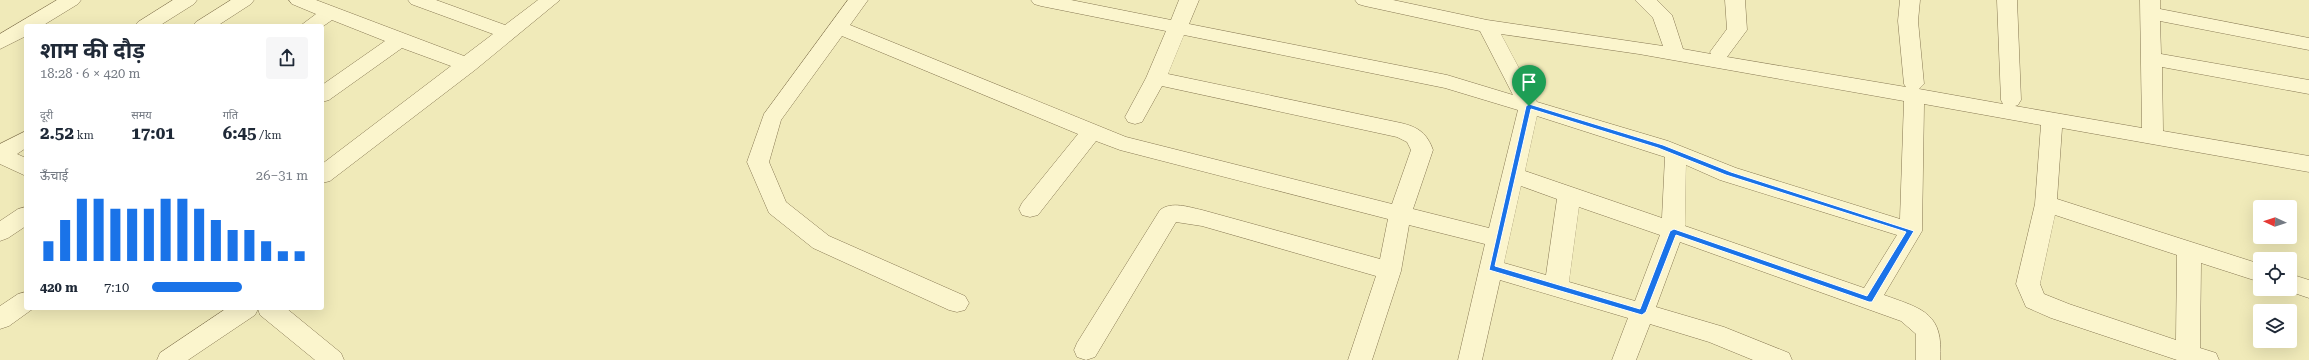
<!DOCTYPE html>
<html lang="hi">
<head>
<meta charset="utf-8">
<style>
	:root { --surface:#fff; --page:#f6f6f7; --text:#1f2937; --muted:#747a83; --accent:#1a73e8 }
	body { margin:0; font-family:"Roboto Serif","Noto Sans Devanagari",serif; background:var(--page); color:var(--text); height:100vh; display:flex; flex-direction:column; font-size:15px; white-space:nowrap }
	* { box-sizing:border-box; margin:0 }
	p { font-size:13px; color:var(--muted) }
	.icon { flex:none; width:22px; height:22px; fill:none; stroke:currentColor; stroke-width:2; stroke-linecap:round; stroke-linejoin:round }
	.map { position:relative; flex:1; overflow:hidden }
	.drawer { position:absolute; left:24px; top:24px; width:300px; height:286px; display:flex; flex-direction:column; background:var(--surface); border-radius:4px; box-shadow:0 4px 16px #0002 }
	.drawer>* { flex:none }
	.needle { width:26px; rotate:273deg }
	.tools { position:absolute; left:2253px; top:200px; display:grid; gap:8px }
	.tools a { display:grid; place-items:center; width:44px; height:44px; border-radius:4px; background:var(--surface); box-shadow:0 4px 16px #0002; font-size:20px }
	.pin { position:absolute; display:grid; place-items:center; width:34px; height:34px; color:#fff; margin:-41px -17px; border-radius:50% 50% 50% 0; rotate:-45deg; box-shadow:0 0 4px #0007 }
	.pin .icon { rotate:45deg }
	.round { display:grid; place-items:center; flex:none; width:42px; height:42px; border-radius:4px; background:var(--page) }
	.summary { display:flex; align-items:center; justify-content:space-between; height:68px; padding:0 16px }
	h1 { font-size:22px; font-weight:700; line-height:30px }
	.metrics { display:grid; grid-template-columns:repeat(3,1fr); gap:6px; height:68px; padding:4px 16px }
	.metrics div { display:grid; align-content:center }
	.metrics b { font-size:17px; font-weight:700 }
	.metrics small { font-size:11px; font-weight:400 }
	.metrics p { font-size:11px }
	.chart { height:112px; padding:8px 16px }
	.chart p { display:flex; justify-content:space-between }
	.chart svg { width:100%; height:72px; margin-top:4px; stroke:var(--accent); stroke-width:6 }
	ul { padding:0 16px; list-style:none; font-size:13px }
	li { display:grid; grid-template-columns:64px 48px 1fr; align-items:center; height:30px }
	li i { height:10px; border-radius:5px; background:var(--accent) }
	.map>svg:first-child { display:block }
</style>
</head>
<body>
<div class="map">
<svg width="2309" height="360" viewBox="0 0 2309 360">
	<rect width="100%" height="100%" fill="#f0eab9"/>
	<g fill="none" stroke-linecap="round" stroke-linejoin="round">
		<defs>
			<g id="minor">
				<polygon points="57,0 81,0 78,4 42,26 26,26 26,36 0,49 0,34"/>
				<polygon points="173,0 197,0 194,4 159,26 135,26 138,22"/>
				<polygon points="231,0 254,0 251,4 217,26 193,26 196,22"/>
				<polygon points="289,0 316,0 464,56 493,34 411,4 408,0 436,0 505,25 538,0 560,0 475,70 330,181 322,183 322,164 451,66 402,48 329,100 322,102 322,85 385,41 332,20 322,27 300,26 316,14 292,4"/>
				<path d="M848 0H868L850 25 1126 137 1392 204 1411 150 1407 142 1397 137 1162 86 1142 122 1135 124 1128 122 1125 117 1146 78 1166 31 1041 6 1034 4 1031 0H1071L1171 20 1179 0H1199L1189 24 1447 75 1513 95 1480 31 1365 6 1358 4 1355 0H1393L1487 20 1663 46 1653 18 1635 0H1657L1672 15 1683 49 1711 54 1710 52 1727 29 1725 0H1745L1747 30 1727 57 1906 87 1904 84 1898 21 1900 0H1920L1918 21 1924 84 1919 89 2003 104 2001 100 1997 0H2017L2021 100 2018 105 2015 106 2142 128 2140 0H2160V9L2309 38V50L2160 21 2161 54 2309 80V94L2162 67 2163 131 2309 156V172L2062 128 2057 199 2260 264V282L2201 263 2200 348 2216 353 2219 360H2177L2051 318 2026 307 2016 284 2035 204 2041 125 1924 104 1922 231 1884 295C1923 309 1944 313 1940 360H1916V334L1901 321 1680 242 1656 307 1724 327 1789 353 1792 360H1753L1709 342 1650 324 1636 360H1612L1628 318 1500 280 1482 360H1458L1485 244 1409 225 1401 271 1372 360H1348L1376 276 1202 226 1176 222 1095 357 1086 360 1077 357 1074 350 1077 343 1160 210C1172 201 1188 207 1202 210L1380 259 1388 219 1120 150 1096 141 1038 215 1030 217 1022 215 1019 209 1022 203 1078 134 842 36 781 120 769 162 786 202 829 236 965 296 969 303 965 310 957 312 949 310 813 248 769 213 747 162 764 114ZM1501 34 1639 54 1904 101 1900 219 1736 168 1668 141 1537 102ZM1184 35 1445 88 1518 110 1489 228 1413 209 1433 150C1427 133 1418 127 1401 123L1168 74ZM1537 116 1665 157 1662 218 1525 171ZM1686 165 1720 180 1897 235 1864 288 1685 226ZM1521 186 1557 199 1546 275 1504 263ZM1579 207 1660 235 1635 301 1569 282ZM2055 215 2177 255 2176 340 2069 304 2044 294 2040 284Z"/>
				<polygon points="26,131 26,148 17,154 26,158 26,176 0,164 0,144"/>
				<polygon points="26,207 26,226 8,238 0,241 0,221 18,209"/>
				<polygon points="2290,274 2309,280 2309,298 2282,289 2290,289"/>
				<polygon points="26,292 26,308 34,308 9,326 0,329 0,306 18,294"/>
				<polygon points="227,308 286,308 341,353 344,360 315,360 260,315 258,309 255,315 188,360 157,360 160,353"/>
			</g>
		</defs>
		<use href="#minor" stroke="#877853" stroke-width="1"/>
		<use href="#minor" fill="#fbf5cd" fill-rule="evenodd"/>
	</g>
	<path fill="#1a73e8" stroke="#fff" fill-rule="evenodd" d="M1529 104 1663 145 1731 172 1914 231 1872 302H1869L1676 235 1646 312 1642 315 1489 270 1526 106ZM1531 109 1658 148 1726 175 1906 232 1867 296 1674 229 1670 231 1640 309 1495 266Z"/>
</svg>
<div class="tools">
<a><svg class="needle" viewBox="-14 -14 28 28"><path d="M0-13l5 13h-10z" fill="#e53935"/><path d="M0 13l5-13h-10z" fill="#747a83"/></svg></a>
<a><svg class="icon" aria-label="locate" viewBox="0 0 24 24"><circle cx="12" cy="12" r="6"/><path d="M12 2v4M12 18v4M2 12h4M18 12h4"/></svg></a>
<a><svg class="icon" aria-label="layers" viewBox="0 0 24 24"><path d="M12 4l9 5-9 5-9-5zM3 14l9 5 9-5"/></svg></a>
</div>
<div class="pin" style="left:1529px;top:106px;background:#1e9e55"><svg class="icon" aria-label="arrive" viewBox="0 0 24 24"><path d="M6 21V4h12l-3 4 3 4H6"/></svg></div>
<section class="drawer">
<div class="summary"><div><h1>शाम की दौड़</h1><p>18:28 · 6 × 420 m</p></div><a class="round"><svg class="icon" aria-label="share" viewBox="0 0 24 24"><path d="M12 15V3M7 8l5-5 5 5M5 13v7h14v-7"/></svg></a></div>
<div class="metrics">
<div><p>दूरी</p><b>2.52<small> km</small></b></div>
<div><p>समय</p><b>17:01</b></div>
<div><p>गति</p><b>6:45<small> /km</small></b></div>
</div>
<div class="chart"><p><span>ऊँचाई</span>26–31 m</p>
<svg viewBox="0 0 160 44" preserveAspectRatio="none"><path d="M5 44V32M15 44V19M25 44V6M35 44V6M45 44V12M55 44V12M65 44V12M75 44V6M85 44V6M95 44V12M105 44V19M115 44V25M125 44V25M135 44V32M145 44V38M155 44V38"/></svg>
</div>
<ul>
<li><b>420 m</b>7:10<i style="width:58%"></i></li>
</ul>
</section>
</div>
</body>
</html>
